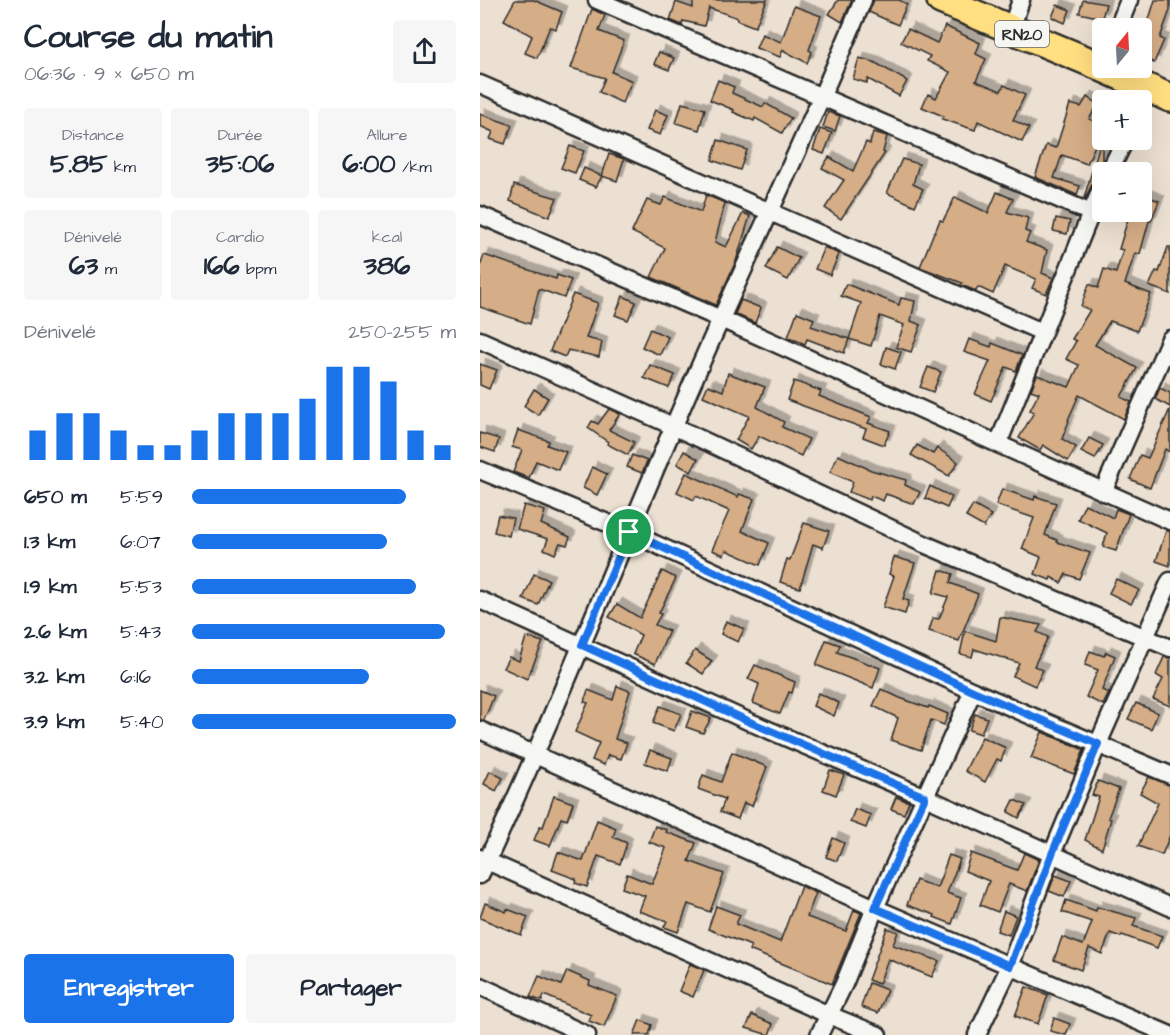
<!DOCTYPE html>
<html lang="fr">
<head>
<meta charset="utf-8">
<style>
	:root { --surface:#fff; --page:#f6f6f7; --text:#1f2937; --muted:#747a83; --accent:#1a73e8 }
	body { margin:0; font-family:"Architects Daughter",sans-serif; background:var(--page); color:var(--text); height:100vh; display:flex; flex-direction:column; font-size:22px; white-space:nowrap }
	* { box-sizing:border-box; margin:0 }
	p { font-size:20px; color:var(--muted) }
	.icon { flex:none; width:33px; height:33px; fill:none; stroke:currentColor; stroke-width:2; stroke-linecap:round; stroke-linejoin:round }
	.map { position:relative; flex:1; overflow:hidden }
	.details { display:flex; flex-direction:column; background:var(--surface); width:480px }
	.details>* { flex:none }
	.needle { width:39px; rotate:18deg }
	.buttons { position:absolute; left:612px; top:18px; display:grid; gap:12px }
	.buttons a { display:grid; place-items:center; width:60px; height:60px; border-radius:6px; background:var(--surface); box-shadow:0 6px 24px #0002; font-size:30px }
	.pin { position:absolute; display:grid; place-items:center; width:51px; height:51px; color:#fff; margin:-26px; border:3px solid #fff; border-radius:50%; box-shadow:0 2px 6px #0007 }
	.round { display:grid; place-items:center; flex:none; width:63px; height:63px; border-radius:6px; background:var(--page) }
	.summary { display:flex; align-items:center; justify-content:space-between; height:102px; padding:0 24px }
	h1 { font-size:33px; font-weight:800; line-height:45px }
	.stats { display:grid; grid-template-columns:repeat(3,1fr); gap:9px; height:102px; padding:6px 24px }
	.stats div { display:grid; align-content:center; border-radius:6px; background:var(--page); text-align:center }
	.stats b { font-size:26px; font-weight:800 }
	.stats small { font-size:16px; font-weight:400 }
	.stats p { font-size:16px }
	.chart { height:168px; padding:12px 24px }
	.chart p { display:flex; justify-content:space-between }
	.chart svg { width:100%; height:108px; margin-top:6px; stroke:var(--accent); stroke-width:6 }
	.action { display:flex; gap:12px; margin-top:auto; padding:12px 24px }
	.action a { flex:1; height:69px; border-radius:6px; background:var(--accent); color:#fff; font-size:24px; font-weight:800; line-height:69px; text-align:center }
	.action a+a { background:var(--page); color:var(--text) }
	ul { padding:0 24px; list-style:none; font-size:20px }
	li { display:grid; grid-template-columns:96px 72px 1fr; align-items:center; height:45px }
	li i { height:15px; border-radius:8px; background:var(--accent) }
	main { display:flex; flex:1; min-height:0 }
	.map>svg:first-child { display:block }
</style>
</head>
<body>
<main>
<section class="details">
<div class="summary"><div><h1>Course du matin</h1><p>06:36 · 9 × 650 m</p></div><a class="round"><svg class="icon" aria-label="share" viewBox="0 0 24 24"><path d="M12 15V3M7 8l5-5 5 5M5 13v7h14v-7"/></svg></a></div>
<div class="stats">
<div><p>Distance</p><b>5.85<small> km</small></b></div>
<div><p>Durée</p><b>35:06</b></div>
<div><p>Allure</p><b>6:00<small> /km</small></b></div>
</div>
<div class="stats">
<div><p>Dénivelé</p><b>63<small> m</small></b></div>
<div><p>Cardio</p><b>166<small> bpm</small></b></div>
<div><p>kcal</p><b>386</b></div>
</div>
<div class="chart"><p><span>Dénivelé</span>250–255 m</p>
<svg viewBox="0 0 160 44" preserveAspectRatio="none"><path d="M5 44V32M15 44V25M25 44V25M35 44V32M45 44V38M55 44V38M65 44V32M75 44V25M85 44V25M95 44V25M105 44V19M115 44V6M125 44V6M135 44V12M145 44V32M155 44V38"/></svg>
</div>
<ul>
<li><b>650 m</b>5:59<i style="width:81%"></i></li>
<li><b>1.3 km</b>6:07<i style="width:74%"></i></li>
<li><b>1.9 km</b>5:53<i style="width:85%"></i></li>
<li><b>2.6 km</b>5:43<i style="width:96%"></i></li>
<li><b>3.2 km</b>6:16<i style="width:67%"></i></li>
<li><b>3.9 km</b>5:40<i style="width:100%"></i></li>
</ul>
<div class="action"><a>Enregistrer</a><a>Partager</a></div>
</section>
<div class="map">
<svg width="690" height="1035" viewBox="0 0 690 1035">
	<defs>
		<filter id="shadow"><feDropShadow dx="5.5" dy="-5.5" stdDeviation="0" flood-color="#0004"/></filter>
	</defs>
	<rect width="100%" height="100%" fill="#ece0d2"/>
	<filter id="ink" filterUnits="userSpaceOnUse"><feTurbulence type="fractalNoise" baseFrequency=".0167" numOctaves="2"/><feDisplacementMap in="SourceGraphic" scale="12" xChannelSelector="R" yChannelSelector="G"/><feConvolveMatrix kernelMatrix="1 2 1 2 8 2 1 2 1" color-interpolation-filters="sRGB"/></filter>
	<g filter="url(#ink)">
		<g fill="#d5ad86" stroke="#2b2b2b" stroke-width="1.5" filter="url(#shadow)">
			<polygon points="35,0 54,0 82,12 76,29 70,27 57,58 45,53 52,36 24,20"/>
			<polygon points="213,0 287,0 275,27 257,20 258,18 229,8 224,26 203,21 202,25 190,20 196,2 213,8"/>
			<polygon points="358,0 372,0 362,22 349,14"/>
			<polygon points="394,0 419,0 427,4 418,25 389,12"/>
			<polygon points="603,0 626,4 622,18 599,13"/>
			<polygon points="675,0 690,0 690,10 680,38 684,40 674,63 662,57 662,42"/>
			<polygon points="577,5 590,10 585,23 572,17"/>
			<polygon points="314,6 341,16 329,50 332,52 327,63 303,50 300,57 276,48 282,34 301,42"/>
			<polygon points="112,9 125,15 119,31 144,41 132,72 152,81 142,103 119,92 125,78 91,68"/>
			<polygon points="465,26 500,43 496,54 506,59 496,81 521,91 524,85 545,95 533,120 549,128 542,142 498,121 495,130 462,119 463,116 442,107 448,94 456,98 470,72 447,61 450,56 421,42 428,29 457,43"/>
			<polygon points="179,52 194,58 189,70 174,64"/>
			<polygon points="379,58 394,62 427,81 419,96 388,79 387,83 373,79"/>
			<polygon points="238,80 254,87 252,93 283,107 285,103 311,118 302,133 275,118 274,121 253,112 254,110 230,100"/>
			<polygon points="607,97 619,104 609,119 622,125 622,129 607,164 582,155 574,178 600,186 597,195 555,177 566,145 576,148 590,104 601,107"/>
			<polygon points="202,103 225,109 219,130 196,123"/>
			<polygon points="175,110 188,115 180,135 167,130"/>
			<polygon points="348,112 360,116 355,131 343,127"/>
			<polygon points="0,114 32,125 25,144 10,139 13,132 0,126"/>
			<polygon points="340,129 352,133 344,154 333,150"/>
			<polygon points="393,132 407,136 403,152 405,153 361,219 345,208 364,180 342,168 349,157 373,171 386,142 390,144"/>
			<polygon points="238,140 267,150 260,170 232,160"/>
			<polygon points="90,146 104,151 95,173 81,168"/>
			<polygon points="619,147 622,147 622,162 619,172 620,177 613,182 605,199 604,198"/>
			<polygon points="129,154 144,159 137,181 122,176"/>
			<polygon points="422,159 439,164 433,184 443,189 435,206 407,193"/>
			<polygon points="104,168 122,176 116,187 99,180"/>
			<polygon points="34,185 77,198 69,217 30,201"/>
			<polygon points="517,192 533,199 527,212 548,218 545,231 550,233 546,242 567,250 562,273 573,278 566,294 552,288 556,279 525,266 513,294 498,287 496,291 481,285 482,283 440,267 454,232 455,232 460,220 463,221 475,197 508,213"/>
			<polygon points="662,194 679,201 671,221 669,221 660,254 655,253 645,284 671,294 657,331 630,321 615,345 657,368 641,397 651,402 644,419 599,395 588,420 589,421 582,439 596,447 588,461 563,445 560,450 539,438 554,412 550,410 559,393 551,390 557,375 589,387 599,365 586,359 596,341 592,339 610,310 601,306 609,284 618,288 624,269 636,273 643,250 639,249 650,212 662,212"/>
			<polygon points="226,195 245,203 235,242 246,247 263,213 270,216 256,261 236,305 171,277 185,248 152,232 167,200 181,205 185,197 221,212"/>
			<polygon points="576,218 590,221 587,234 573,231"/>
			<polygon points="297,247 319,258 308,280 286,269"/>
			<polygon points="344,247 359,254 350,275 335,269"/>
			<polygon points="688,247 690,247 690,294 669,286 676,271 679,272"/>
			<polygon points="4,255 76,279 77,275 91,280 84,298 59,289 50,324 0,307 0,267"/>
			<polygon points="366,284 419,305 421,298 435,301 431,321 441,325 431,352 416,347 424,325 400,316 391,346 369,339 381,303 361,296"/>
			<polygon points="93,294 118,303 106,338 122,342 119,357 88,350 85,357 70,351"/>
			<polygon points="143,296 156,302 148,320 135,315"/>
			<polygon points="261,300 281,308 275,323 255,314"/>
			<polygon points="317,312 334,319 331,326 369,339 364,353 327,339 325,344 308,337"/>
			<polygon points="170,329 188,337 180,355 162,347"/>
			<polygon points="489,339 511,347 512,343 542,355 536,371 526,367 511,401 495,394 510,361 484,352"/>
			<polygon points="406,347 421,352 415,369 401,364"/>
			<polygon points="0,364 17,370 9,389 0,385"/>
			<polygon points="170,365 195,375 189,388 164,378"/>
			<polygon points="448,367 461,372 453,392 440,387"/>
			<polygon points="248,373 285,387 277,407 304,422 302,427 329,439 321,456 279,436 271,449 256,440 269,416 223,396 228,385 243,391"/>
			<polygon points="314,381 341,391 339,396 391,417 388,423 410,431 404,445 383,437 386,429 307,400"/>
			<polygon points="680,388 690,393 690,407 675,399"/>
			<polygon points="54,389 68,398 58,415 44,406"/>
			<polygon points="129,409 140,414 129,430 154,442 148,455 127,444 128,442 108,428 112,421 118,424"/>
			<polygon points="690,409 690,452 685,449 670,488 650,479 660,455 668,458"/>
			<polygon points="38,430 69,441 67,445 86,452 78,470 56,461 49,478 33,472 42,450 32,447"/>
			<polygon points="0,433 19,439 15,452 0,447"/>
			<polygon points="609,438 623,445 615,459 601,452"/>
			<polygon points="437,445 453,454 457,448 478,462 469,476 431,455"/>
			<polygon points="204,451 218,459 211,472 197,464"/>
			<polygon points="152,455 167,461 162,473 147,467"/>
			<polygon points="358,455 391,470 426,480 425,485 440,492 434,504 406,494 403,501 391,496 390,500 369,492 373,482 350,472"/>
			<polygon points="112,467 127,474 117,495 103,488"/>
			<polygon points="206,473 258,497 259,494 274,499 262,531 289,543 280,565 246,550 244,555 232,550 249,511 216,496 214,500 197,492"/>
			<polygon points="450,486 472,497 467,508 445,498"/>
			<polygon points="522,489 554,500 555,496 576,503 565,535 577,540 577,542 610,553 599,579 586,574 581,583 571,577 570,580 555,574 561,557 542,549 554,518 516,505"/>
			<polygon points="605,504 633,518 636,509 649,514 636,551 623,547 627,533 598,519"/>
			<polygon points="44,505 65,511 61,524 90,537 87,545 80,543 75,554 64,549 68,539 37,529"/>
			<polygon points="493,505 511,515 504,527 486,517"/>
			<polygon points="18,515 33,518 29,536 14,532"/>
			<polygon points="324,523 349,531 343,548 333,544 320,588 300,582 307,559 310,560"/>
			<polygon points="686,531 690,531 690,566 676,561"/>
			<polygon points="414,557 435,563 423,599 429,601 425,614 403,607 414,576 409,574"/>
			<polygon points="460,570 473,574 470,583 498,594 479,641 449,631 453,618 459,619 468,597 453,593"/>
			<polygon points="182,571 196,578 179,613 181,614 175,625 189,631 175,664 153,654 161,635 129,617 137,604 160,618"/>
			<polygon points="54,574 69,580 58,605 43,599"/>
			<polygon points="636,579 659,590 651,604 629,593"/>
			<polygon points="520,617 561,625 557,632 568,637 554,666 563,670 555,686 533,676 539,663 494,649 492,657 480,654 485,631 516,641"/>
			<polygon points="246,621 264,629 258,642 241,634"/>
			<polygon points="46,637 63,642 47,679 23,668 29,657 39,661"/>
			<polygon points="346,640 360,645 357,652 400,668 393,688 336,665"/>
			<polygon points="215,650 232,661 223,674 206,663"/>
			<polygon points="610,651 624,656 626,652 635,656 622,690 629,693 623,705 606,697 618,670 605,665"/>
			<polygon points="684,657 690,658 690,706 673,699 683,679 676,675"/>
			<polygon points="275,665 315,682 312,693 309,692 300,714 273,703 279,684 268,679"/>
			<polygon points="137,686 150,691 135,739 147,743 141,759 128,755 124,765 112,760 119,743 95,732 108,703 104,702 108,690 133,700"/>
			<polygon points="401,689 420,698 448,708 449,706 468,714 464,725 451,720 441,750 411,740 418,718 393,706"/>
			<polygon points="0,690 14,696 4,720 0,720"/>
			<polygon points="338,693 359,703 354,716 333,706"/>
			<polygon points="656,703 678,713 671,729 648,719"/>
			<polygon points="180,706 201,714 194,731 173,723"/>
			<polygon points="212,711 231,718 223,733 206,727"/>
			<polygon points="495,714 507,718 501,734 489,730"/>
			<polygon points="562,732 604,750 594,774 551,758"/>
			<polygon points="502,737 526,748 521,761 517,759 505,782 485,771"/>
			<polygon points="170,750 192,758 188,771 165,763"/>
			<polygon points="252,752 287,767 272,806 264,803 258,819 240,812 245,799 218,789 223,775 241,782"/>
			<polygon points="350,770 364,775 356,795 343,790"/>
			<polygon points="10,771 23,778 16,791 4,784"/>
			<polygon points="669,777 690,785 690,835 682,855 658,846 678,803 660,793"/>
			<polygon points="618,781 639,789 628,818 631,819 622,849 605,840 619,797 612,795"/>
			<polygon points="74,796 93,803 87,820 81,818 70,846 54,840 60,826 63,827"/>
			<polygon points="416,797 429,802 424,814 411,809"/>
			<polygon points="534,800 546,805 539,818 528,812"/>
			<polygon points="375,809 391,815 386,828 370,822"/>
			<polygon points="117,820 136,828 133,837 147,843 140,864 118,856 107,887 95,883 96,879 72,870 78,852 103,861"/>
			<polygon points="175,826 187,830 186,832 216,843 209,861 244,874 230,912 208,904 198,932 184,927 187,921 159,911 165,896 142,888 147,874 172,884 186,848 169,842"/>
			<polygon points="353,838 364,843 357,861 346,857"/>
			<polygon points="491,853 537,870 544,853 559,860 547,891 529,884 518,912 500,905 509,881 485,871"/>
			<polygon points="469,855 480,859 467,893 481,898 472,924 454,917 455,915 427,905 436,880 457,888"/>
			<polygon points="575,875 591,881 584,897 569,891"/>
			<polygon points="321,886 336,893 327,917 366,931 374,910 381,913 352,984 269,950 271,946 228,929 236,906 260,915 256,924 300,942"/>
			<polygon points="586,900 616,911 617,907 656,918 653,926 682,936 677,948 642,935 641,937 630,933 622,954 609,948 601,970 574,960 582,937 603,945 612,922 582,912"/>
			<polygon points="5,903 26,912 27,909 48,917 41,935 0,918"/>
			<polygon points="524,911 536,916 529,935 517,931"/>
			<polygon points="407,928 418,932 413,945 459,961 452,977 408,959 399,984 388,980"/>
			<polygon points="210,964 224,970 213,997 199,991"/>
			<polygon points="87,971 110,981 109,985 137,996 124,1027 109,1021 111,1015 64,995 62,1001 50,997 59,976 81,985"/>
			<polygon points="389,983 407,990 398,1013 381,1007"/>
			<polygon points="546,987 568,995 558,1024 535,1016"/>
			<polygon points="272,1015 293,1024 289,1035 266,1028"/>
			<polygon points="574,1018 590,1024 586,1035 570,1031"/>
			<polygon points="160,1020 172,1025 169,1035 154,1035"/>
		</g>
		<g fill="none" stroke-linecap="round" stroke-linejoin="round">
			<defs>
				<g id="minor">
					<polyline points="638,28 649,0"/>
					<polyline points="531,29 541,0"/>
					<polyline points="0,84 562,332"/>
					<polyline points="629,172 645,140"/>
					<polyline points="611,213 622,187"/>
					<polyline points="0,215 241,319 518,444 611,213 117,0"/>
					<polyline points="0,340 195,427 444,544 690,648"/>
					<polyline points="518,444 690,521"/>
					<polyline points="0,470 149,532 493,691 690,775"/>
					<polyline points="623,492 690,339"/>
					<polyline points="0,600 270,722 445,797 493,691"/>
					<polyline points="0,730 395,908 690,1035"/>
					<path d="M0 858 7 861C88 687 156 507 235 332 285 221 337 112 383 0"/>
					<polyline points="0,875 7,861 349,1015 398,1035"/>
					<polyline points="0,986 107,1035"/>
					<polyline points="339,1035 364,984 395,908 445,797 690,907"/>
					<polyline points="497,1035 530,966 572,854 618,744 690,581"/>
				</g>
				<g id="primary">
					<polyline points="461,0 622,67"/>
					<polyline points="623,68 690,98"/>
				</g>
			</defs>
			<use href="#minor" stroke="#2b2b2b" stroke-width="21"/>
			<use href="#primary" stroke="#2b2b2b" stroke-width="32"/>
			<use href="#minor" stroke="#f6f6f2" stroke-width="16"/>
			<use href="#primary" stroke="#ffdf80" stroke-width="27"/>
		</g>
	</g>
	<g fill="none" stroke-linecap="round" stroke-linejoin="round" filter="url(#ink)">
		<defs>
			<polygon id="route" points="149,532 493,691 618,744 572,854 530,966 395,908 445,797 270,722 102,645"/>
		</defs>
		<use href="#route" stroke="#fff" stroke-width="12"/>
		<use href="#route" stroke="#1a73e8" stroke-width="8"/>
	</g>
	<g text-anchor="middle" stroke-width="6" stroke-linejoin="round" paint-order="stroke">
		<rect fill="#f6f6f2" stroke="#686867" stroke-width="1.5" x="515" y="21" width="54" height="26" rx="4.5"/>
		<g font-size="16" font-weight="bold" fill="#2b2b2b">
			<text x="542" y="40">RN20</text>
		</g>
	</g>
</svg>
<div class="buttons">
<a><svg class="needle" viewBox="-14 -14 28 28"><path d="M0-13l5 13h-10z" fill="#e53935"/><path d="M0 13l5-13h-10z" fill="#747a83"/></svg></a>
<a>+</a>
<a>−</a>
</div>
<div class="pin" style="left:149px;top:532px;background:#1e9e55"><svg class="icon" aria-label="arrive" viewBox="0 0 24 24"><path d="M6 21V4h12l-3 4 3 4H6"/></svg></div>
</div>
</main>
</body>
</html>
